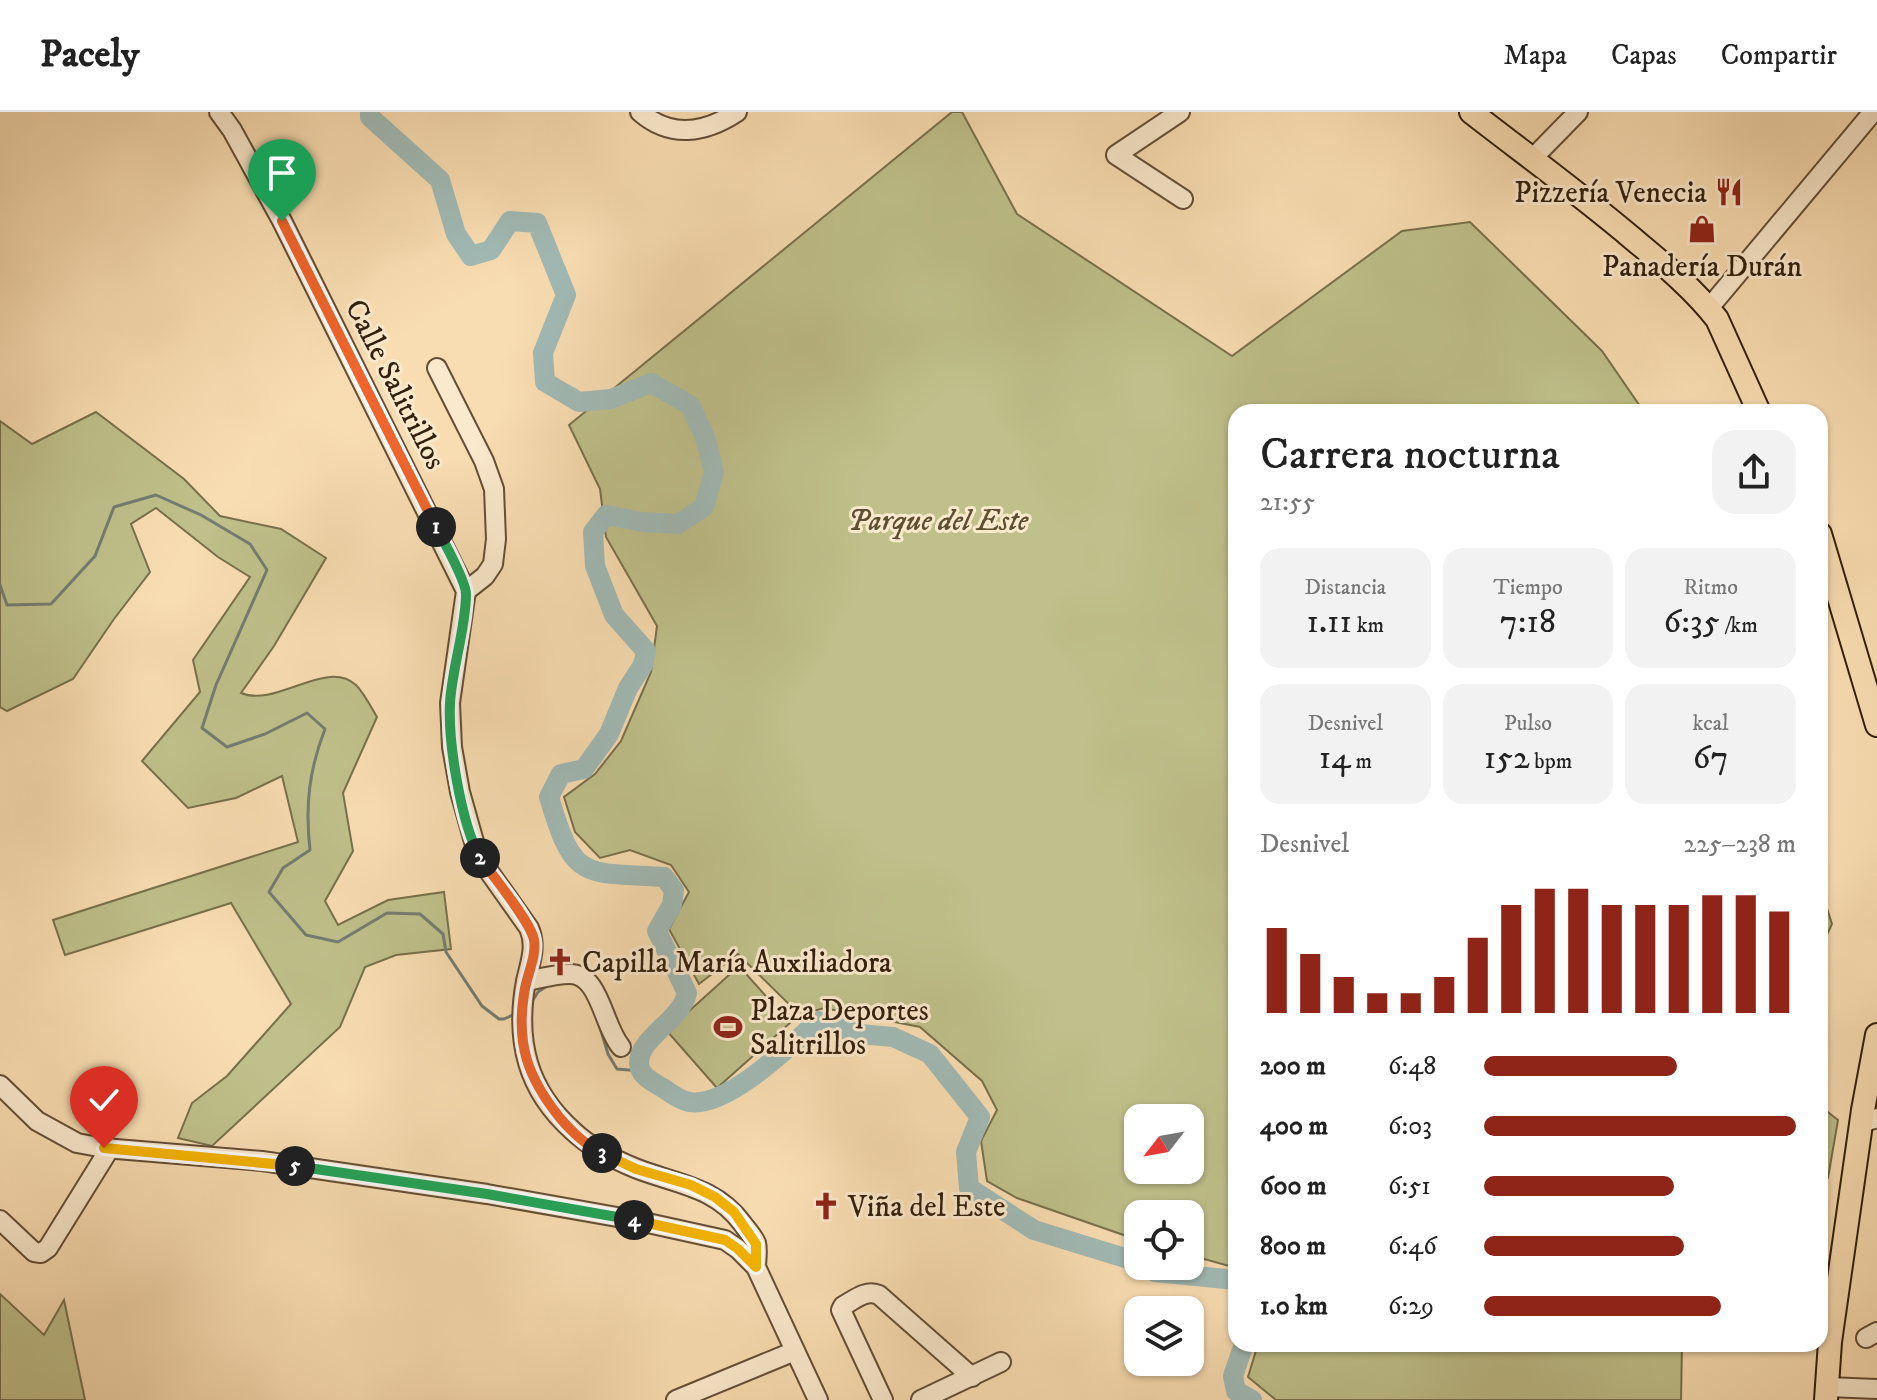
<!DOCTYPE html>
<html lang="es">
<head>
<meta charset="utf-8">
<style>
	:root { --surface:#fff; --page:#f2f2f2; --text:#222; --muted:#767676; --line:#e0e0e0; --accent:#8f2418 }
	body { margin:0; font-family:"IM FELL DW Pica",serif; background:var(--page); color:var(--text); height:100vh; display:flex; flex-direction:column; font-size:30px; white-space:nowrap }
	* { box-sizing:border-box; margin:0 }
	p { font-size:26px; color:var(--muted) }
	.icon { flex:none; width:44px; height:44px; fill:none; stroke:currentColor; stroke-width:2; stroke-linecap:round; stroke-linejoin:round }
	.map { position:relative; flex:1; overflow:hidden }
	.side { position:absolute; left:1228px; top:292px; width:600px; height:948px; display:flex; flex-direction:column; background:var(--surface); border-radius:24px; box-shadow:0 2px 6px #0004 }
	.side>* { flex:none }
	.needle { width:52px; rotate:239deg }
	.fabs { position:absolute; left:1124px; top:992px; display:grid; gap:16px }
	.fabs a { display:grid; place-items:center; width:80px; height:80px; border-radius:16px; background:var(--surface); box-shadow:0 2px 6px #0004; font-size:40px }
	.pin { position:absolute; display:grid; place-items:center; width:68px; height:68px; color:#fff; margin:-82px -34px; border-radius:50% 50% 50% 0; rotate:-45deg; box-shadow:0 0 8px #0007 }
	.pin .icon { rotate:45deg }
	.km { position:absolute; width:40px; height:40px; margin:-20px; border-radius:50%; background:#222; color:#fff; font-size:22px; line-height:40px; text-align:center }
	.round { display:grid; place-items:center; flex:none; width:84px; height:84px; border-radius:24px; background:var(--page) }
	.head { display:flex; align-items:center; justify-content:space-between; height:136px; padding:0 32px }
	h1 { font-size:44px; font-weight:600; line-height:60px }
	.figures { display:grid; grid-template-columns:repeat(3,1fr); gap:12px; height:136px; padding:8px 32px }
	.figures div { display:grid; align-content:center; border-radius:20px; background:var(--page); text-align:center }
	.figures b { font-size:34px; font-weight:600 }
	.figures small { font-size:22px; font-weight:400 }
	.figures p { font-size:22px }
	.chart { height:224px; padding:16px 32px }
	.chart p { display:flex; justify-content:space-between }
	.chart svg { width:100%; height:144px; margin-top:8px; stroke:var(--accent); stroke-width:6 }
	ul { padding:0 32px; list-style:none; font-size:26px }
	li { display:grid; grid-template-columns:128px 96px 1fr; align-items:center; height:60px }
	li i { height:20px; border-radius:10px; background:var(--accent) }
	header { display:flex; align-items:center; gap:48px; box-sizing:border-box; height:112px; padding:0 40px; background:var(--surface); border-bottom:2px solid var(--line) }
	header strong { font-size:38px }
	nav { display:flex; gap:44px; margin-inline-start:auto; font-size:28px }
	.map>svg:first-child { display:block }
</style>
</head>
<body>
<header>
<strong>Pacely</strong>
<nav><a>Mapa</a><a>Capas</a><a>Compartir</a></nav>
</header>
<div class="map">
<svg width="1877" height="1288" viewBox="0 0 1877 1288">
	<rect width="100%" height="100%" fill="#f9ddb2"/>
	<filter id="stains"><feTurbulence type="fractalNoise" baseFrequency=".0025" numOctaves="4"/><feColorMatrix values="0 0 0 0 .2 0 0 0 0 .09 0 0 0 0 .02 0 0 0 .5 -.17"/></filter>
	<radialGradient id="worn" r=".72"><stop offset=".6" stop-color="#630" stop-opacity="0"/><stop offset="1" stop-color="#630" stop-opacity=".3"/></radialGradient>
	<g fill="#bfc08b" stroke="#78704c" stroke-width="2" fill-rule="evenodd">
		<path d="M952 0H962L1017 102 1232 244 1402 119 1470 110 1602 239 1644 300H1236V1156L1190 1143V1102H1138V1128L1017 1086 987 1069 981 1029 997 998 982 969 920 915 824 896 800 903 738 842 699 872 669 817 689 780 671 753 630 738 600 746 575 720 564 685 595 662 621 629 651 560 657 514 606 425 600 377 569 313ZM1138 1006H1190V1058H1138Z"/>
		<path d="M96 300 184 367 220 404 281 417 326 446 274 534 241 581C276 596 326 546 356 573 364 581 371 595 377 605L343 681 353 739 325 789 338 813 388 788 444 780 451 837 396 843 365 855 340 915 212 1034 178 1026 192 991 227 964 291 892 231 791 65 843 53 808 298 730 282 664 236 686 188 696 142 649 200 580 193 548 250 465 218 445 156 396 131 412 150 460 114 507 73 567 7 599 0 595V309L32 332Z"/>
		<polygon points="1820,775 1832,812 1820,838"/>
		<polygon points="739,854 790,911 717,976 667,919"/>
		<polygon points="1820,994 1838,1008 1828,1066 1820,1068"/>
		<polygon points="0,1182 44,1223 64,1188 85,1288 0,1288"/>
		<polygon points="1258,1232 1682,1232 1681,1288 1276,1288 1248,1265"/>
	</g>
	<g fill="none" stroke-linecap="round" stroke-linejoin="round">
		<g stroke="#757c72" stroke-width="3">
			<path d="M0 473 7 493 51 492 95 444 114 395 156 383 201 403 250 432 267 458 216 573 202 616 227 635 265 622 307 601 325 617C309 658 305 694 310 738L283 756 269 780 306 823 338 830 387 801 420 802 443 822 446 840 482 894 499 907H504L515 902"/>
			<polyline points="531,891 538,880 550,872"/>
			<polyline points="599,912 608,942 617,957 641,959"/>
		</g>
		<g stroke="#a1bab6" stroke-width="20">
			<path d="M370 0V5L440 68 456 122 471 144 491 138 510 109 537 111 566 183 543 241 545 270 579 290 611 287 651 271 690 293 705 325 714 360 704 395 678 412 642 410 606 403 593 420 595 454 614 503 646 539 643 553 628 576 609 622 584 657 561 662 549 685C574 770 583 760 664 765L674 778 672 793 657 819 687 881C681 909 639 925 639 951 639 964 653 970 663 976 670 981 681 989 690 990 727 996 791 933 818 909L860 922 893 925 930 942 980 1005 966 1040 969 1076 1034 1118 1138 1150"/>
			<polyline points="1145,1154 1155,1160 1236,1168"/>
			<polyline points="1244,1232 1233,1264 1236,1279 1252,1288"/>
		</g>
		<defs>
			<g id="minor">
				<path d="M219 0 232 18 282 109 466 479 450 591 452 635 460 680 478 744 529 816C537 834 530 851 526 869 515 929 527 978 573 1019 591 1036 613 1047 635 1056 675 1072 715 1074 742 1111 746 1117 753 1124 756 1131 758 1138 756 1148 756 1155L818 1288"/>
				<path d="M640 0C671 27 705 21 737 0"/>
				<polyline points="1180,0 1116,43 1183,87"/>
				<polyline points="1532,47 1578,0"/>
				<polyline points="1709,196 1873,0"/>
				<polyline points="437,256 484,349 494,377 496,427 493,452 485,464 466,479"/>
				<path d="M527 869C541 866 556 862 570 862 600 862 603 914 621 935"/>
				<polyline points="0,973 37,1009 77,1031 104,1036 262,1049 487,1082 634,1108 725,1128 738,1137 756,1155"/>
				<polyline points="1861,1011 1877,1006"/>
				<polyline points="0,1108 34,1140 41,1141 48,1136 110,1036"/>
				<polyline points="1866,1226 1877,1220"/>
				<polyline points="1828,1275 1877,1277"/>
				<polyline points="676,1288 795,1239"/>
				<path d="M883 1288 841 1198 843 1194C854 1188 866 1177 879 1183L972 1265"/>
				<polyline points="921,1288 1001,1250"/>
			</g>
			<g id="major">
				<path d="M1471 0C1525 42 1580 82 1632 126 1662 151 1693 176 1717 207L1759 300"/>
				<polyline points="1820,422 1877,613"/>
				<polyline points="1826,1288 1830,1230 1863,998 1877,923"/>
			</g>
		</defs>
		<use href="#minor" stroke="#644e36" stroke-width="22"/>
		<use href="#major" stroke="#321f0c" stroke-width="26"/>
		<use href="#minor" stroke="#fbe9cd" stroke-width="18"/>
		<use href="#major" stroke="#f9ddb2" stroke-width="22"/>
	</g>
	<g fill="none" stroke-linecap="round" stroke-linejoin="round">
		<defs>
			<polyline id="split-1" points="282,109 436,415"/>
			<path id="split-2" d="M436 415C443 428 466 469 466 482 466 516 452 556 450 591 448 632 461 710 480 746"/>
			<path id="split-3" d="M480 746C492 763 531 810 534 828 537 844 526 865 524 882 516 933 528 966 560 1006 572 1020 585 1033 602 1041"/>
			<polyline id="split-4" points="602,1041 636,1057 691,1073 715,1085 734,1100 756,1132 756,1155 738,1137 725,1128 634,1108"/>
			<polyline id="split-5" points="295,1054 487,1082 634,1108"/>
			<polyline id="split-6" points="104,1036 295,1054"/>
		</defs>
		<use href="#split-1" stroke="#fff" stroke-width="16"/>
		<use href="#split-2" stroke="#fff" stroke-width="16"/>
		<use href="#split-3" stroke="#fff" stroke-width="16"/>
		<use href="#split-4" stroke="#fff" stroke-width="16"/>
		<use href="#split-5" stroke="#fff" stroke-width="16"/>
		<use href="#split-6" stroke="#fff" stroke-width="16"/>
		<use href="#split-1" stroke="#f0652b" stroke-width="10"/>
		<use href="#split-2" stroke="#22a559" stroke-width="10"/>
		<use href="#split-3" stroke="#f0652b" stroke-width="10"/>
		<use href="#split-4" stroke="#f5b400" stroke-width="10"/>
		<use href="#split-5" stroke="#22a559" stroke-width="10"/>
		<use href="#split-6" stroke="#f5b400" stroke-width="10"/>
	</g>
	<defs>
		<symbol id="restaurant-bare" viewBox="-9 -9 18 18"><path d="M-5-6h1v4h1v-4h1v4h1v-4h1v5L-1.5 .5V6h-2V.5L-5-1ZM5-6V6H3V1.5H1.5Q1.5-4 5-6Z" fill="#8f2418" stroke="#fbe9cd" stroke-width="2.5" paint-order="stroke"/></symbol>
		<symbol id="shop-bare" viewBox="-9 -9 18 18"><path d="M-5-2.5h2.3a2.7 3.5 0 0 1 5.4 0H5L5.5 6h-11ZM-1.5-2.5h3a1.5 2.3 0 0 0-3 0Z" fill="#8f2418" stroke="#fbe9cd" stroke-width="2.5" paint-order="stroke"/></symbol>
		<symbol id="church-bare" viewBox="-9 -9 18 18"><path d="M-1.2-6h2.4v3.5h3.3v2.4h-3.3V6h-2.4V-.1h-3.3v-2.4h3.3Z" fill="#8f2418" stroke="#fbe9cd" stroke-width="2.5" paint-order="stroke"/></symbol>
		<symbol id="stadium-bare" viewBox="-9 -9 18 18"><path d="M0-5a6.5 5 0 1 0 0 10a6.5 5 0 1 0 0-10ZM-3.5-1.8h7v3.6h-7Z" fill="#8f2418" stroke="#fbe9cd" stroke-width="2.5" paint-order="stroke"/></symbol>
	</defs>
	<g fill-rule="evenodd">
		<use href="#restaurant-bare" x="1709" y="60" width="40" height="40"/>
		<use href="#shop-bare" x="1682" y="97" width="40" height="40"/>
		<use href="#church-bare" x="540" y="830" width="40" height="40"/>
		<use href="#stadium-bare" x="708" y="895" width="40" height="40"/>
		<use href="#church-bare" x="806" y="1074" width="40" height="40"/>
	</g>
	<g text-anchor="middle" stroke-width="6" stroke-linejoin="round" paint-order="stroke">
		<g font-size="30" fill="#321f0c" stroke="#fbe9cd" text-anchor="start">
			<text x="1707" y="90" text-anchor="end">Pizzería Venecia</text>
			<text x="1702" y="164" text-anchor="middle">Panadería Durán</text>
			<text x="582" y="860">Capilla María Auxiliadora</text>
			<text x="750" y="908">Plaza Deportes<tspan x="750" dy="34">Salitrillos</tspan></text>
			<text x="848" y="1104">Viña del Este</text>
		</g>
		<g font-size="30" fill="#321f0c" stroke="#fbe9cd">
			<text transform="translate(396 272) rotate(63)" y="10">Calle Salitrillos</text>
		</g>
		<g font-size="30" font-style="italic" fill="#5c4f32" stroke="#fbe9cd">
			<text x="938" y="418">Parque del Este</text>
		</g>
	</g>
	<rect width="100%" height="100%" filter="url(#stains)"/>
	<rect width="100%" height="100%" fill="url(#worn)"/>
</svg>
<div class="fabs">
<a><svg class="needle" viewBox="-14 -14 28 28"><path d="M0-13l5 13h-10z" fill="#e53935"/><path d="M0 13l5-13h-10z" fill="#767676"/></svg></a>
<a><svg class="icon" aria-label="locate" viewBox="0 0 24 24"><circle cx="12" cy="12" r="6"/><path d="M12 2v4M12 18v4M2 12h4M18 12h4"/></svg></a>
<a><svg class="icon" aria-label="layers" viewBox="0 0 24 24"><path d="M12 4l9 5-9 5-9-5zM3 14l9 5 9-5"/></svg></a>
</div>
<div class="pin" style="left:282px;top:109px;background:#1e9e55"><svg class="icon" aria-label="arrive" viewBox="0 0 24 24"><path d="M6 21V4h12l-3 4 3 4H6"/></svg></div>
<div class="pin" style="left:104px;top:1036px;background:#d93025"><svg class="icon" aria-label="check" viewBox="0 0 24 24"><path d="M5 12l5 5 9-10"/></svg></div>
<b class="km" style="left:436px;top:415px">1</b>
<b class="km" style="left:480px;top:746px">2</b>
<b class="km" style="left:602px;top:1041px">3</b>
<b class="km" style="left:634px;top:1108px">4</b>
<b class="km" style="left:295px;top:1054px">5</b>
<section class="side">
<div class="head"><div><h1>Carrera nocturna</h1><p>21:55</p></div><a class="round"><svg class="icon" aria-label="share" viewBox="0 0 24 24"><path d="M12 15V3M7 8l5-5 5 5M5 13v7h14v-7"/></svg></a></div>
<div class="figures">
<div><p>Distancia</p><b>1.11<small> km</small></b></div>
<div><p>Tiempo</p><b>7:18</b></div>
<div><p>Ritmo</p><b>6:35<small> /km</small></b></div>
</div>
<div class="figures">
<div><p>Desnivel</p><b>14<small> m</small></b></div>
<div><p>Pulso</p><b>152<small> bpm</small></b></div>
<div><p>kcal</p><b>67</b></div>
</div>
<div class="chart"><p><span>Desnivel</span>225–238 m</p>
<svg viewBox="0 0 160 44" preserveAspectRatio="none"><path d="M5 44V18M15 44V26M25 44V33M35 44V38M45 44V38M55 44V33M65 44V21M75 44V11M85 44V6M95 44V6M105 44V11M115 44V11M125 44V11M135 44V8M145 44V8M155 44V13"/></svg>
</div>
<ul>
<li><b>200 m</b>6:48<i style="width:62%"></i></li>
<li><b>400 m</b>6:03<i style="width:100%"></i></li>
<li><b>600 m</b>6:51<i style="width:61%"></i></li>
<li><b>800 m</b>6:46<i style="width:64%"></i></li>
<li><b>1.0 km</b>6:29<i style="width:76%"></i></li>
</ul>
</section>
</div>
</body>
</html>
